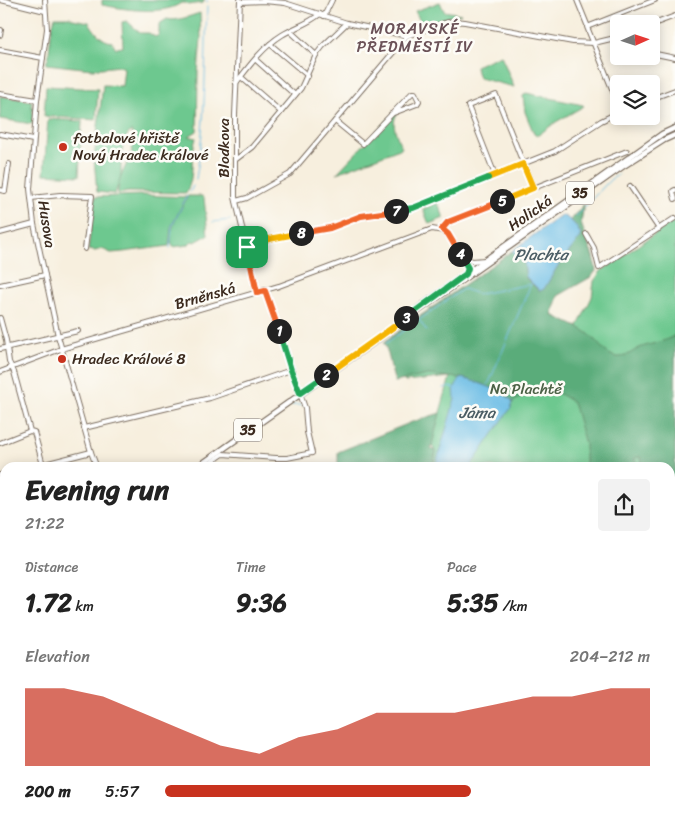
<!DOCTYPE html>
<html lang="en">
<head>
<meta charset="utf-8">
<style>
	:root { --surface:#fff; --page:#f2f2f2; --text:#222; --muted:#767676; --accent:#c8321e }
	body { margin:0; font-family:Sriracha,sans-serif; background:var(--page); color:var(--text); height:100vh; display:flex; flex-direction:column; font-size:19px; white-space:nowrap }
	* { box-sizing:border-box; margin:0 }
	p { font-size:16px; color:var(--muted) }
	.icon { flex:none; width:28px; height:28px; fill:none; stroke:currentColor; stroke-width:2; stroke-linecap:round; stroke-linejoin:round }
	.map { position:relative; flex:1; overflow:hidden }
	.panel { position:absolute; left:0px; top:462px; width:675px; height:358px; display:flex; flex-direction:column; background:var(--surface); border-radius:15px 15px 0 0; box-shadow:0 2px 12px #0003 }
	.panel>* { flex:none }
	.needle { width:32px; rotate:87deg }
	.buttons { position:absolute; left:610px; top:15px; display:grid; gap:10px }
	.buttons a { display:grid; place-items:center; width:50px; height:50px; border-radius:5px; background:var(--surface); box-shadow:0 2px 12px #0003; font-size:25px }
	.pin { position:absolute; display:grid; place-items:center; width:42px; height:42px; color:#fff; margin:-21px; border-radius:10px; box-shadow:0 2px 8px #0006 }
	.km { position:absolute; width:25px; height:25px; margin:-12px; border-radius:50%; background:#222; color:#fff; font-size:14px; line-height:25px; text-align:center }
	.round { display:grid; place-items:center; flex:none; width:52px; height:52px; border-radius:5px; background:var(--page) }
	.overview { display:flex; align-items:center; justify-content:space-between; height:85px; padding:0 25px }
	h1 { font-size:28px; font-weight:700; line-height:38px }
	.metrics { display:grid; grid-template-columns:repeat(3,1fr); gap:8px; height:85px; padding:5px 25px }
	.metrics div { display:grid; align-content:center }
	.metrics b { font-size:25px; font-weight:700 }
	.metrics small { font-size:14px; font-weight:400 }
	.metrics p { font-size:14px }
	.chart { height:140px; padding:10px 25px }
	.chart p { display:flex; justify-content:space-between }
	.chart svg { width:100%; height:90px; margin-top:5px; fill:var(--accent); opacity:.7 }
	ul { padding:0 25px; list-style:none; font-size:16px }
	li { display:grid; grid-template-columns:80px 60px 1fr; align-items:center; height:38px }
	li i { height:12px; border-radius:6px; background:var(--accent) }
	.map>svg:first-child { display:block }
</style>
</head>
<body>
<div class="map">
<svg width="675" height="820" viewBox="0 0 675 820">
	<rect width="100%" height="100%" fill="#fdfcf7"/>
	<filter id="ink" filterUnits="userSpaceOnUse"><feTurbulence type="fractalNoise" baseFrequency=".02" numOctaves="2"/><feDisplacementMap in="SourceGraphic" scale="10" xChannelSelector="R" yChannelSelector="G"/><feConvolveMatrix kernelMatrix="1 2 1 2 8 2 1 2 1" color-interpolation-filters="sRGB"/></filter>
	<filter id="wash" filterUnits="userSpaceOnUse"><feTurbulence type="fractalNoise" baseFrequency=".0096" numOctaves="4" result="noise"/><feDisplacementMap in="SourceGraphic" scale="20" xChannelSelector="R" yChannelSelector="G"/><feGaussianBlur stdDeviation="1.12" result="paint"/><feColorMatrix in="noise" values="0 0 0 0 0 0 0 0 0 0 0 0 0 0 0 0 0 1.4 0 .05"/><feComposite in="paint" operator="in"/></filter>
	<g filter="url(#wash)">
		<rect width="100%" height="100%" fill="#f7efde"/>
		<g fill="#6dc88f" stroke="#547956">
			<path d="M102 0H205L203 3 188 5 186 3H181C163 16 123 9 102 5Z"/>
			<polygon points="440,2 444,11 461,14 443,19 423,27 415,11"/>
			<path d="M200 13 201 38 198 73 197 131 189 136 196 138C189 158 196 175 186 193L128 192 118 194C116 172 139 155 132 132H130C121 142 121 158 121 170 122 177 117 187 115 194L97 192 94 159 103 85 122 86 124 68 120 66 92 69 46 64C47 59 49 58 49 53 50 40 51 29 55 17H70L73 19 89 22C94 30 101 41 112 42L116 48 123 47 122 22 127 21 140 33H149L155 37 159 35V24L167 19C176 22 190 16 200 13Z"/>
			<polygon points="501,55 514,87 479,78 475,66"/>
			<polygon points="46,86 98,89 96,120 44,116"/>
			<polygon points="526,93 583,105 584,106 556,122 537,136 534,134 525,112 523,96"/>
			<polygon points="0,96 32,101 31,107 34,107 33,110 32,111 33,112 32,124 0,119"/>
			<path d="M397 114C390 124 398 138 402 148L337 173 391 116Z"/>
			<polygon points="48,119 82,121 79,176 44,174"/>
			<polygon points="142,195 186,197 171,227 169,246 123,252 111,253 102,249 95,251 88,250 95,197"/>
			<path d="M188 196H202L204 198 208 235 195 242 192 241 188 245 173 247C166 231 180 212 188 196Z"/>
			<polygon points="438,203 444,218 429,224 423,209"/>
			<polygon points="675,220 675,638 670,639 670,468 433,467 436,452 432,446 433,437 450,377 405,382 386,340 512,251 586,239 593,256 595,271 555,296 549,313 577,328 592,297 594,281 601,271"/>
		</g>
		<g fill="#5aac7a" stroke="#4a6b4c">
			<path d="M584 204 581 223 595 264 596 271 591 277 558 296 552 315C563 321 581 327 590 335 598 342 605 355 617 357 627 358 633 350 642 347 653 343 665 342 675 335V553H670V468L643 467 641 457 634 458 638 467H585V444L573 402 546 386 538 387 513 402 506 396 486 386 461 378 428 375 395 382C390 369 390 355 384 343L512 251 524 261 526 278 538 290 544 289 559 264 581 237V233L571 220Z"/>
			<polygon points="440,413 431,449 436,451 432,467 337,467 338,465 338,452 412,422"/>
			<polygon points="5,520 5,619 0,622 0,524"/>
			<polygon points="5,626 5,815 670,815 670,636 675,635 675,820 0,820 0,629"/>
		</g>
		<g fill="#69bce5" stroke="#527382">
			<path d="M561 215C570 218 579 227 581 237L559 264 544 289 540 291 526 277 524 262 512 251Z"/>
			<path d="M461 378C475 381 505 391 513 402L511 408 470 467H435L455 399 454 388Z"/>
		</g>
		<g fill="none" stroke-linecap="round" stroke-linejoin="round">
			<g stroke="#69bce5" stroke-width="1">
				<polyline points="207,2 207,0"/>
				<path d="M196 179C206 123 205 64 207 6"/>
				<polyline points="190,192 193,186"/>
				<polyline points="576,216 611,179 618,175"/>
				<polyline points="213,222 230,220"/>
				<polyline points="170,248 172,226 187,196"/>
				<polyline points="419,320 427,331"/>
				<polyline points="386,343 463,289 479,294 531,284"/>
				<polyline points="488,385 531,284"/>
				<polyline points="443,388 448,387 455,388"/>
				<polyline points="290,405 302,405"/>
				<polyline points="0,644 5,649"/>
				<polyline points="670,702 675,701"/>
				<polyline points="670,717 675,718"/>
				<polyline points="79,815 80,820"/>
				<polyline points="638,815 638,820"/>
				<polyline points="338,820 339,815"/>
				<polyline points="400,820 407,815"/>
				<polyline points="598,820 600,815"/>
			</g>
		</g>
	</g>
	<g filter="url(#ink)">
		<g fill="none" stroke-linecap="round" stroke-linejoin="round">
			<defs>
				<g id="minor">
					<polyline points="1,0 45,11"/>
					<polyline points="45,0 47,29 37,100 30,189 34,224 58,336 91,452 97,468"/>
					<polyline points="240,0 235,115 235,197 257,293"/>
					<polyline points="577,0 588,27"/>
					<polyline points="240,2 264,1 285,3 347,23 407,36 441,24 453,21 465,22 573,42 594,43 619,37"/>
					<polyline points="324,16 332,0"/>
					<polyline points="651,25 675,16"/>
					<polyline points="290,31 316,55"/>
					<polyline points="0,35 1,30"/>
					<polyline points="270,44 308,76"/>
					<polyline points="0,50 43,58"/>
					<polyline points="651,53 675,58"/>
					<polyline points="256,60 295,95"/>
					<polyline points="241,77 281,112"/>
					<path d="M236 83C249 66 264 46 282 35 295 27 308 24 320 14"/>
					<polyline points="0,94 37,100"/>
					<polyline points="651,99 675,90"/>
					<polyline points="619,106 587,27 655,0"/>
					<polyline points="335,121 363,144 412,93 415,93 419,101 417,104 391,114"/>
					<polyline points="0,134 33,140"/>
					<polyline points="235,160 252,147 301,88 316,55 323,46 347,23"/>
					<polyline points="495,175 468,106 496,95 533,188"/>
					<polyline points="630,186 659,229"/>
					<polyline points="0,190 5,191 9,164"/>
					<polyline points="675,190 673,191 675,199"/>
					<polyline points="31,198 60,195 92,196 85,249"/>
					<polyline points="236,201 247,198 290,174 407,36"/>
					<polyline points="442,229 448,222 627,151"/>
					<polyline points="0,233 34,224"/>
					<polyline points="586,234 594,248 599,268 675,218"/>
					<polyline points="247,247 269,239 329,228 361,216 413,208 555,151 601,121 619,112"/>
					<polyline points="458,251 467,266 474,270"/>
					<polyline points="0,285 45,275"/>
					<polyline points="0,318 6,340 9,362 14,372 30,431 34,432 43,465"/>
					<polyline points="0,349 78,331"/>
					<polyline points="0,372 61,349 279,286 432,229 444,231 467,258 472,261 485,260"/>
					<polyline points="84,428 210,398 291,370"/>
					<polyline points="0,443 30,431"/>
					<polyline points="29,468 91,452"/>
					<polyline points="203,468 223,454 276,458 287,458 312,453 307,432 305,408 265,291"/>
					<polyline points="0,475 5,474"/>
				</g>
				<g id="major">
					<polyline points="418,308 624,161 662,134 675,128"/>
					<polyline points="196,468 625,165 664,140 675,135"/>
					<polyline points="0,626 5,623"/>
				</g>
			</defs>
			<use href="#minor" stroke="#7d6f61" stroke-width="6"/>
			<use href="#major" stroke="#7d6f61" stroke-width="7"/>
			<use href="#minor" stroke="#fff" stroke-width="4"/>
			<use href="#major" stroke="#fff" stroke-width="4.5"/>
		</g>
	</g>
	<g fill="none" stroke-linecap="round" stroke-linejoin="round" filter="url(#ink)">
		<defs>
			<polyline id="split-1" points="247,247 257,293 265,291 279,331"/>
			<polyline id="split-2" points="279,331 291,370 300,393 326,375"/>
			<polyline id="split-3" points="326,375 406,318"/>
			<polyline id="split-4" points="406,318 466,274 468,268 460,254"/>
			<polyline id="split-5" points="460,254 448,234 442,229 448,222 502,201"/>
			<polyline id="split-6" points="488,178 523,164 533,188 502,201"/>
			<polyline id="split-7" points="396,211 413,208 488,178"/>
			<polyline id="split-8" points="301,233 330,228 361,216 396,211"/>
			<polyline id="split-9" points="247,247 269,239 301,233"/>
		</defs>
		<use href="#split-1" stroke="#fff" stroke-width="10"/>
		<use href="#split-2" stroke="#fff" stroke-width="10"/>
		<use href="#split-3" stroke="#fff" stroke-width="10"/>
		<use href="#split-4" stroke="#fff" stroke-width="10"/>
		<use href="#split-5" stroke="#fff" stroke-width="10"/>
		<use href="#split-6" stroke="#fff" stroke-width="10"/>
		<use href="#split-7" stroke="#fff" stroke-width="10"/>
		<use href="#split-8" stroke="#fff" stroke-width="10"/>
		<use href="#split-9" stroke="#fff" stroke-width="10"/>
		<use href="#split-1" stroke="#f0652b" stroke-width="6"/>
		<use href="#split-2" stroke="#22a559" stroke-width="6"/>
		<use href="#split-3" stroke="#f5b400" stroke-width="6"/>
		<use href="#split-4" stroke="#22a559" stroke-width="6"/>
		<use href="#split-5" stroke="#f0652b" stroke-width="6"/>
		<use href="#split-6" stroke="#f5b400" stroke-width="6"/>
		<use href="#split-7" stroke="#22a559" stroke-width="6"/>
		<use href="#split-8" stroke="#f0652b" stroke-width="6"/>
		<use href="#split-9" stroke="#f5b400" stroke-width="6"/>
	</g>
	<g fill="#c8321e" stroke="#fdfcf7" stroke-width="2">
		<circle cx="63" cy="147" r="5"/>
		<circle cx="62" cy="359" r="5"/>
	</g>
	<g text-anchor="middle" stroke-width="5" stroke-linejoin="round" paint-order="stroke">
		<g fill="#fdfcf7" stroke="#75695f" stroke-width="1">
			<rect x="566" y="181.5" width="28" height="23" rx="4"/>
			<rect x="234" y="418.5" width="28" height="23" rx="4"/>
		</g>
		<g font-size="14" font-weight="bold" fill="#3b2a1e">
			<text x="580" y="198">35</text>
			<text x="248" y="435">35</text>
		</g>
		<g font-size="15" fill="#3b2a1e" stroke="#fdfcf7" text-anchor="start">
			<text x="73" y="143">fotbalové hřiště<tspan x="73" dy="17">Nový Hradec králové</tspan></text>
			<text x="72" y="364">Hradec Králové 8</text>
		</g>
		<g font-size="15" fill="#3b2a1e" stroke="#fdfcf7">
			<text transform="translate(224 148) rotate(-90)" y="5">Blodkova</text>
			<text transform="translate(530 213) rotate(-35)" y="5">Holická</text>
			<text transform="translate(47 224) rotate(81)" y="5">Husova</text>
			<text transform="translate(205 296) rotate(-16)" y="5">Brněnská</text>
		</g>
		<g font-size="15" fill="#4c6146" stroke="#fdfcf7">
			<text x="526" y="394">Na Plachtě</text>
		</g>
		<g font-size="16" letter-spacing="1" fill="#6b5258" stroke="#fdfcf7">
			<text x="415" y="34">MORAVSKÉ<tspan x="415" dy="18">PŘEDMĚSTÍ IV</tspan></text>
		</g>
		<g font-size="16" font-style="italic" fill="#4b5d64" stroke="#fdfcf7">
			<text x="541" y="260">Plachta</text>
			<text x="477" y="418">Jáma</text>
		</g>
	</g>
</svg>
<div class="buttons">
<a><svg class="needle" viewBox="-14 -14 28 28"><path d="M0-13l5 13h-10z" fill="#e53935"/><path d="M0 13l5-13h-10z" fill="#767676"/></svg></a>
<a><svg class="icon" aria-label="layers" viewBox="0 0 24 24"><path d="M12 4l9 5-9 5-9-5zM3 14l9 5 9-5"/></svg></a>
</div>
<div class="pin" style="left:247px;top:247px;background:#1e9e55"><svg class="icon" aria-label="arrive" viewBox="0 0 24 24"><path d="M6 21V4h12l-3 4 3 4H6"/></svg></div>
<b class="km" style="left:279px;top:331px">1</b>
<b class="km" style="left:326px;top:375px">2</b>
<b class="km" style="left:406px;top:318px">3</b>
<b class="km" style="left:460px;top:254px">4</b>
<b class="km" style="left:502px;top:201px">5</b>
<b class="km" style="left:396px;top:211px">7</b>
<b class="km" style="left:301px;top:233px">8</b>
<section class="panel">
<div class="overview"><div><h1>Evening run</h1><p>21:22</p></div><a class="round"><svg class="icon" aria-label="share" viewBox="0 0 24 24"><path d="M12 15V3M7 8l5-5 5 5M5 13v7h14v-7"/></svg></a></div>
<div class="metrics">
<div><p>Distance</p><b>1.72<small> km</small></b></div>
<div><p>Time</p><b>9:36</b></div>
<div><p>Pace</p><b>5:35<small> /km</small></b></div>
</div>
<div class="chart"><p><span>Elevation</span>204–212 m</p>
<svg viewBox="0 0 160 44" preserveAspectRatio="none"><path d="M0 44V6L10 6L20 10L30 18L40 26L50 34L60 38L70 30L80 26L90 18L100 18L110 18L120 14L130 10L140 10L150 6L160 6V44z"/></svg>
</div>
<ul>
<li><b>200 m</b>5:57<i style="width:63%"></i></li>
</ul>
</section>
</div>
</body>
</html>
